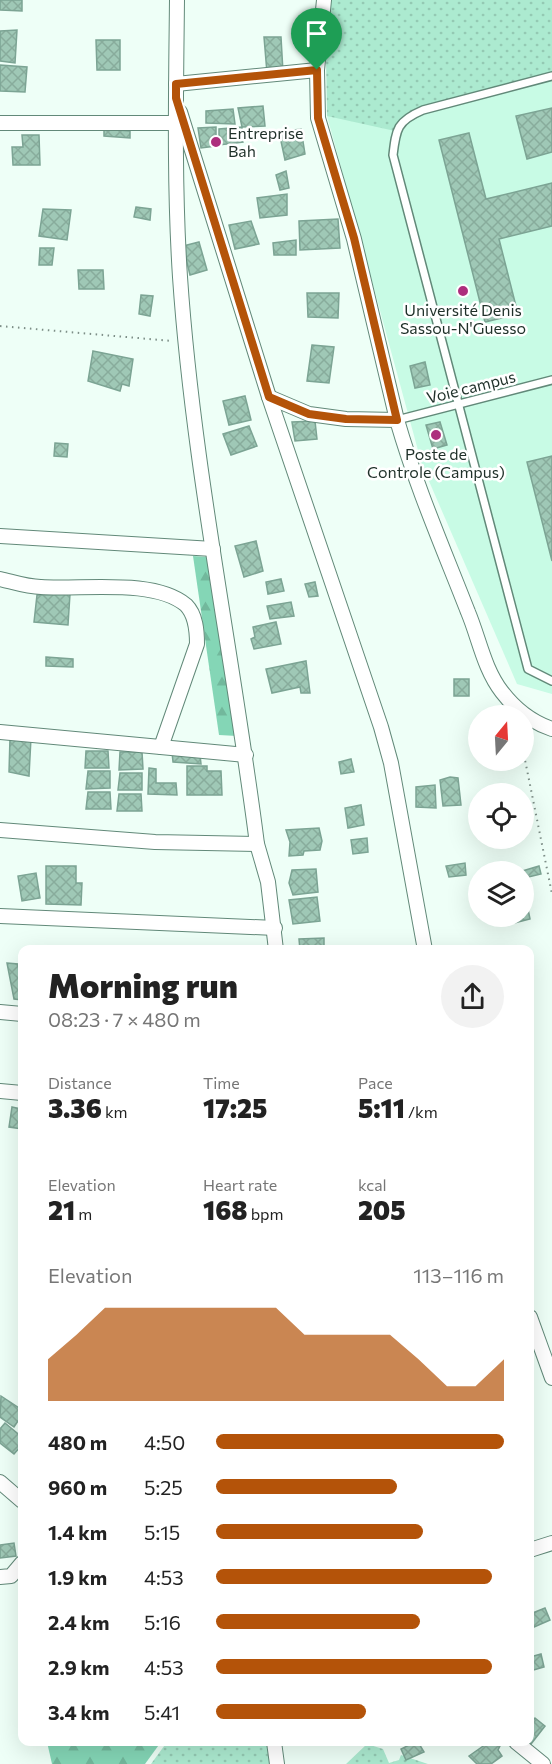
<!DOCTYPE html>
<html lang="en">
<head>
<meta charset="utf-8">
<style>
	:root { --surface:#fff; --page:#f2f2f2; --text:#222; --muted:#767676; --accent:#b45309 }
	body { margin:0; font-family:Commissioner,sans-serif; background:var(--page); color:var(--text); height:100vh; display:flex; flex-direction:column; font-size:22px; white-space:nowrap }
	* { box-sizing:border-box; margin:0 }
	p { font-size:20px; color:var(--muted) }
	.icon { flex:none; width:33px; height:33px; fill:none; stroke:currentColor; stroke-width:2; stroke-linecap:round; stroke-linejoin:round }
	.map { position:relative; flex:1; overflow:hidden }
	.side { position:absolute; left:18px; top:945px; width:516px; height:801px; display:flex; flex-direction:column; background:var(--surface); border-radius:12px; box-shadow:0 6px 24px #0002 }
	.side>* { flex:none }
	.needle { width:39px; rotate:18deg }
	.tools { position:absolute; left:468px; top:705px; display:grid; gap:12px }
	.tools a { display:grid; place-items:center; width:66px; height:66px; border-radius:50%; background:var(--surface); box-shadow:0 6px 24px #0002; font-size:30px }
	.pin { position:absolute; display:grid; place-items:center; width:51px; height:51px; color:#fff; margin:-62px -26px; border-radius:50% 50% 50% 0; rotate:-45deg; box-shadow:0 0 6px #0007 }
	.pin .icon { rotate:45deg }
	.round { display:grid; place-items:center; flex:none; width:63px; height:63px; border-radius:32px; background:var(--page) }
	.overview { display:flex; align-items:center; justify-content:space-between; height:102px; padding:0 30px }
	h1 { font-size:33px; font-weight:800; line-height:45px }
	.stats { display:grid; grid-template-columns:repeat(3,1fr); gap:9px; height:102px; padding:6px 30px }
	.stats div { display:grid; align-content:center }
	.stats b { font-size:26px; font-weight:800 }
	.stats small { font-size:16px; font-weight:400 }
	.stats p { font-size:16px }
	.chart { height:168px; padding:12px 30px }
	.chart p { display:flex; justify-content:space-between }
	.chart svg { width:100%; height:108px; margin-top:6px; fill:var(--accent); opacity:.7 }
	ul { padding:0 30px; list-style:none; font-size:20px }
	li { display:grid; grid-template-columns:96px 72px 1fr; align-items:center; height:45px }
	li i { height:15px; border-radius:8px; background:var(--accent) }
	.map>svg:first-child { display:block }
</style>
</head>
<body>
<div class="map">
<svg width="552" height="1764" viewBox="0 0 552 1764">
	<defs>
		<pattern id="grass-dots" width="8" height="8" patternUnits="userSpaceOnUse" patternTransform="scale(1.5)"><rect width="8" height="8" fill="#acead0"/><path d="M2 2h.1M6 6h.1" fill="none" stroke="#94c9b3" stroke-width="1.8" stroke-linecap="round"/></pattern>
		<pattern id="forest-firs" width="22" height="20" patternUnits="userSpaceOnUse" patternTransform="scale(1.5)"><rect width="22" height="20" fill="#84d6b6"/><path d="M5 1l3.5 6h-7zM16 11l3.5 6h-7z" fill="#72b89c"/></pattern>
		<pattern id="building-cross-hatch" width="8" height="8" patternUnits="userSpaceOnUse" patternTransform="scale(1.5)"><rect width="8" height="8" fill="#9fc8b6"/><path d="M0 0l8 8M0 8l8-8" fill="none" stroke="#88ac9c"/></pattern>
	</defs>
	<rect width="100%" height="100%" fill="#eefff7"/>
	<polygon fill="#c8fbe5" points="329,0 552,0 552,694 517,684 422,465 327,116"/>
	<g fill="url(#grass-dots)">
		<polygon points="325,0 552,0 552,76 437,106 395,131 327,116"/>
		<polygon points="167,1742 267,1742 270,1764 151,1764"/>
		<polygon points="367,1744 383,1749 389,1763 399,1760 401,1755 428,1764 346,1764"/>
	</g>
	<g fill="url(#forest-firs)">
		<polygon points="193,556 208,557 237,736 219,735"/>
		<polygon points="47,1742 161,1742 145,1764 52,1764"/>
	</g>
	<g fill="url(#building-cross-hatch)" stroke="#7ca494" stroke-width="1.5">
		<polygon points="0,0 22,0 22,11 0,10"/>
		<polygon points="17,30 15,63 0,61 0,31"/>
		<polygon points="264,37 281,37 283,72 267,73"/>
		<polygon points="96,40 120,40 120,70 97,70"/>
		<polygon points="0,65 27,67 25,92 0,91"/>
		<polygon points="263,106 265,126 242,127 238,108"/>
		<polygon points="552,108 552,152 527,159 516,116"/>
		<polygon points="233,109 235,124 206,123 206,111"/>
		<polygon points="216,127 216,146 201,148 198,128"/>
		<polygon points="242,127 243,142 219,145 219,129"/>
		<polygon points="104,129 130,131 130,138 104,136"/>
		<polygon points="301,129 305,154 285,160 279,132"/>
		<polygon points="469,133 486,199 552,183 552,226 499,239 518,314 485,322 439,140"/>
		<polygon points="22,135 39,135 40,165 13,165 12,147 23,147"/>
		<polygon points="286,171 289,188 280,190 276,175"/>
		<polygon points="287,194 287,215 260,218 257,198"/>
		<polygon points="136,207 151,209 150,220 134,217"/>
		<polygon points="43,209 71,210 67,240 39,236"/>
		<polygon points="338,219 340,248 300,250 299,221"/>
		<polygon points="251,221 259,244 235,249 229,225"/>
		<polygon points="296,240 296,255 274,255 273,243"/>
		<polygon points="199,242 207,270 190,275 183,246"/>
		<polygon points="40,248 54,248 52,265 39,265"/>
		<polygon points="78,270 103,270 104,289 79,289"/>
		<polygon points="307,293 339,293 338,318 308,317"/>
		<polygon points="141,295 153,296 150,316 139,314"/>
		<polygon points="312,345 334,347 329,383 307,381"/>
		<polygon points="93,351 133,359 129,386 122,384 120,391 88,381"/>
		<polygon points="425,362 430,385 415,388 410,366"/>
		<polygon points="245,396 251,420 229,425 223,401"/>
		<polygon points="315,421 317,439 295,441 292,422"/>
		<polygon points="440,422 447,445 433,449 426,425"/>
		<polygon points="249,426 257,446 231,455 223,434"/>
		<polygon points="55,443 68,444 67,457 54,456"/>
		<polygon points="552,456 552,561 527,462"/>
		<polygon points="256,541 263,571 244,577 235,546"/>
		<polygon points="281,579 284,591 268,594 266,582"/>
		<polygon points="315,582 318,596 309,597 305,584"/>
		<polygon points="70,594 68,625 34,622 37,595"/>
		<polygon points="291,602 294,616 270,619 267,606"/>
		<polygon points="276,622 281,644 254,649 251,639 255,637 253,627"/>
		<polygon points="46,657 73,659 73,667 46,666"/>
		<polygon points="306,661 310,693 301,693 300,687 272,693 266,669"/>
		<rect x="454" y="679" width="15" height="17"/>
		<polygon points="10,738 31,738 29,776 9,772"/>
		<polygon points="86,751 108,751 109,768 85,768"/>
		<polygon points="120,752 142,752 143,769 119,770"/>
		<polygon points="172,752 200,755 201,764 173,762"/>
		<polygon points="351,759 354,772 341,774 339,762"/>
		<polygon points="187,766 207,766 207,771 221,771 222,795 187,795"/>
		<polygon points="149,768 156,769 156,783 176,783 177,795 148,794"/>
		<polygon points="88,771 110,771 110,788 86,789"/>
		<polygon points="120,773 142,773 142,790 118,790"/>
		<polygon points="450,777 458,778 461,805 443,806 440,780"/>
		<polygon points="435,785 436,808 416,807 416,787"/>
		<polygon points="88,792 110,792 111,809 86,809"/>
		<polygon points="119,794 141,794 142,811 117,811"/>
		<polygon points="361,805 364,825 348,828 345,808"/>
		<polygon points="319,828 322,841 320,850 304,851 303,855 289,856 290,842 286,830"/>
		<polygon points="367,838 368,852 353,854 351,840"/>
		<polygon points="465,863 466,875 449,877 446,866"/>
		<polygon points="46,866 76,866 76,883 82,883 81,905 46,904"/>
		<polygon points="539,866 541,874 524,878 524,872 519,872"/>
		<polygon points="316,869 318,892 293,895 289,883 292,870"/>
		<polygon points="36,873 40,898 22,901 18,876"/>
		<polygon points="524,889 530,919 510,924 508,916 524,916"/>
		<polygon points="317,897 320,921 293,924 289,900"/>
		<polygon points="324,938 324,950 300,950 299,939"/>
		<polygon points="7,963 18,964 22,1000 14,999"/>
		<polygon points="12,1107 22,1109 22,1129 9,1127"/>
		<polygon points="1,1396 22,1410 22,1415 14,1427 0,1417"/>
		<polygon points="5,1423 22,1437 22,1445 14,1454 0,1443 0,1429"/>
		<polygon points="14,1543 16,1556 0,1558 0,1545"/>
		<polygon points="545,1608 550,1620 532,1628 530,1614"/>
		<polygon points="541,1654 544,1667 530,1671 530,1657"/>
		<polygon points="535,1718 545,1726 531,1744 527,1742 530,1742 530,1724"/>
		<polygon points="415,1742 418,1742 424,1752 406,1760 401,1749"/>
		<polygon points="489,1742 496,1742 500,1746 498,1750 502,1756 491,1764 477,1764 469,1756"/>
	</g>
	<g fill="none" stroke-linecap="round" stroke-linejoin="round">
		<defs>
			<g id="service">
				<path d="M552 76 423 110C397 121 396 129 393 155L528 669 552 681"/>
				<polyline points="397,420 552,380"/>
			</g>
			<g id="minor">
				<path d="M177 0C176 92 174 185 180 277 193 467 233 655 257 844L268 882 276 950"/>
				<polyline points="324,0 317,70 318,118 354,239 397,420"/>
				<polyline points="176,84 317,70"/>
				<polyline points="180,112 269,397 381,727 391,763 425,950"/>
				<polyline points="0,123 176,123"/>
				<path d="M269 397 309 414 346 419 397 420C416 486 443 548 468 612 479 638 484 669 502 692 515 709 531 722 552 729"/>
				<polyline points="0,536 213,549"/>
				<path d="M0 579C13 582 27 587 41 587 81 590 154 578 186 605 196 615 197 631 197 644L161 747"/>
				<polyline points="0,732 246,755"/>
				<polyline points="0,830 155,842 257,844"/>
				<polyline points="0,916 275,928"/>
				<polyline points="0,1012 22,1014"/>
				<polyline points="0,1091 22,1093"/>
				<polyline points="530,1317 552,1378"/>
				<polyline points="0,1482 22,1501"/>
				<polyline points="530,1550 552,1543"/>
				<polyline points="0,1577 11,1576 22,1563"/>
				<polyline points="274,1742 277,1764"/>
				<polyline points="516,1742 543,1764"/>
			</g>
		</defs>
		<use href="#service" stroke="#628979" stroke-width="10"/>
		<use href="#minor" stroke="#628979" stroke-width="16"/>
		<g stroke="#7d8e87" stroke-width="2" stroke-dasharray="1.5 4.5" stroke-linecap="butt">
			<polyline points="0,326 172,341"/>
			<polyline points="524,755 552,894"/>
		</g>
		<use href="#service" stroke="#fff" stroke-width="7"/>
		<use href="#minor" stroke="#fff" stroke-width="14"/>
	</g>
	<g fill="none" stroke-linecap="round" stroke-linejoin="round">
		<defs>
			<polygon id="route" points="317,70 318,118 354,238 397,420 346,419 309,414 269,397 176,98 176,84"/>
		</defs>
		<use href="#route" stroke="#fff" stroke-width="12"/>
		<use href="#route" stroke="#b45309" stroke-width="8"/>
	</g>
	<g fill="#ad2e7d" stroke="#fff" stroke-width="2">
		<circle cx="216" cy="142" r="6"/>
		<circle cx="463" cy="291" r="6"/>
		<circle cx="436" cy="435" r="6"/>
	</g>
	<g text-anchor="middle" stroke-width="5" stroke-linejoin="round" paint-order="stroke">
		<g font-size="16" fill="#1f3029" stroke="#fff">
			<text x="228" y="139" text-anchor="start">Entreprise<tspan x="228" dy="18">Bah</tspan></text>
			<text x="463" y="316">Université Denis<tspan x="463" dy="18">Sassou-N'Guesso</tspan></text>
			<text x="436" y="460">Poste de<tspan x="436" dy="18">Controle (Campus)</tspan></text>
		</g>
		<g font-size="16" fill="#1f3029" stroke="#fff">
			<text transform="translate(471 387) rotate(-14)" y="6">Voie campus</text>
		</g>
	</g>
</svg>
<div class="tools">
<a><svg class="needle" viewBox="-14 -14 28 28"><path d="M0-13l5 13h-10z" fill="#e53935"/><path d="M0 13l5-13h-10z" fill="#767676"/></svg></a>
<a><svg class="icon" aria-label="locate" viewBox="0 0 24 24"><circle cx="12" cy="12" r="6"/><path d="M12 2v4M12 18v4M2 12h4M18 12h4"/></svg></a>
<a><svg class="icon" aria-label="layers" viewBox="0 0 24 24"><path d="M12 4l9 5-9 5-9-5zM3 14l9 5 9-5"/></svg></a>
</div>
<div class="pin" style="left:317px;top:70px;background:#1e9e55"><svg class="icon" aria-label="arrive" viewBox="0 0 24 24"><path d="M6 21V4h12l-3 4 3 4H6"/></svg></div>
<section class="side">
<div class="overview"><div><h1>Morning run</h1><p>08:23 · 7 × 480 m</p></div><a class="round"><svg class="icon" aria-label="share" viewBox="0 0 24 24"><path d="M12 15V3M7 8l5-5 5 5M5 13v7h14v-7"/></svg></a></div>
<div class="stats">
<div><p>Distance</p><b>3.36<small> km</small></b></div>
<div><p>Time</p><b>17:25</b></div>
<div><p>Pace</p><b>5:11<small> /km</small></b></div>
</div>
<div class="stats">
<div><p>Elevation</p><b>21<small> m</small></b></div>
<div><p>Heart rate</p><b>168<small> bpm</small></b></div>
<div><p>kcal</p><b>205</b></div>
</div>
<div class="chart"><p><span>Elevation</span>113–116 m</p>
<svg viewBox="0 0 160 44" preserveAspectRatio="none"><path d="M0 44V27L10 17L20 6L30 6L40 6L50 6L60 6L70 6L80 6L90 17L100 17L110 17L120 17L130 27L140 38L150 38L160 27V44z"/></svg>
</div>
<ul>
<li><b>480 m</b>4:50<i style="width:100%"></i></li>
<li><b>960 m</b>5:25<i style="width:63%"></i></li>
<li><b>1.4 km</b>5:15<i style="width:72%"></i></li>
<li><b>1.9 km</b>4:53<i style="width:96%"></i></li>
<li><b>2.4 km</b>5:16<i style="width:71%"></i></li>
<li><b>2.9 km</b>4:53<i style="width:96%"></i></li>
<li><b>3.4 km</b>5:41<i style="width:52%"></i></li>
</ul>
</section>
</div>
</body>
</html>
